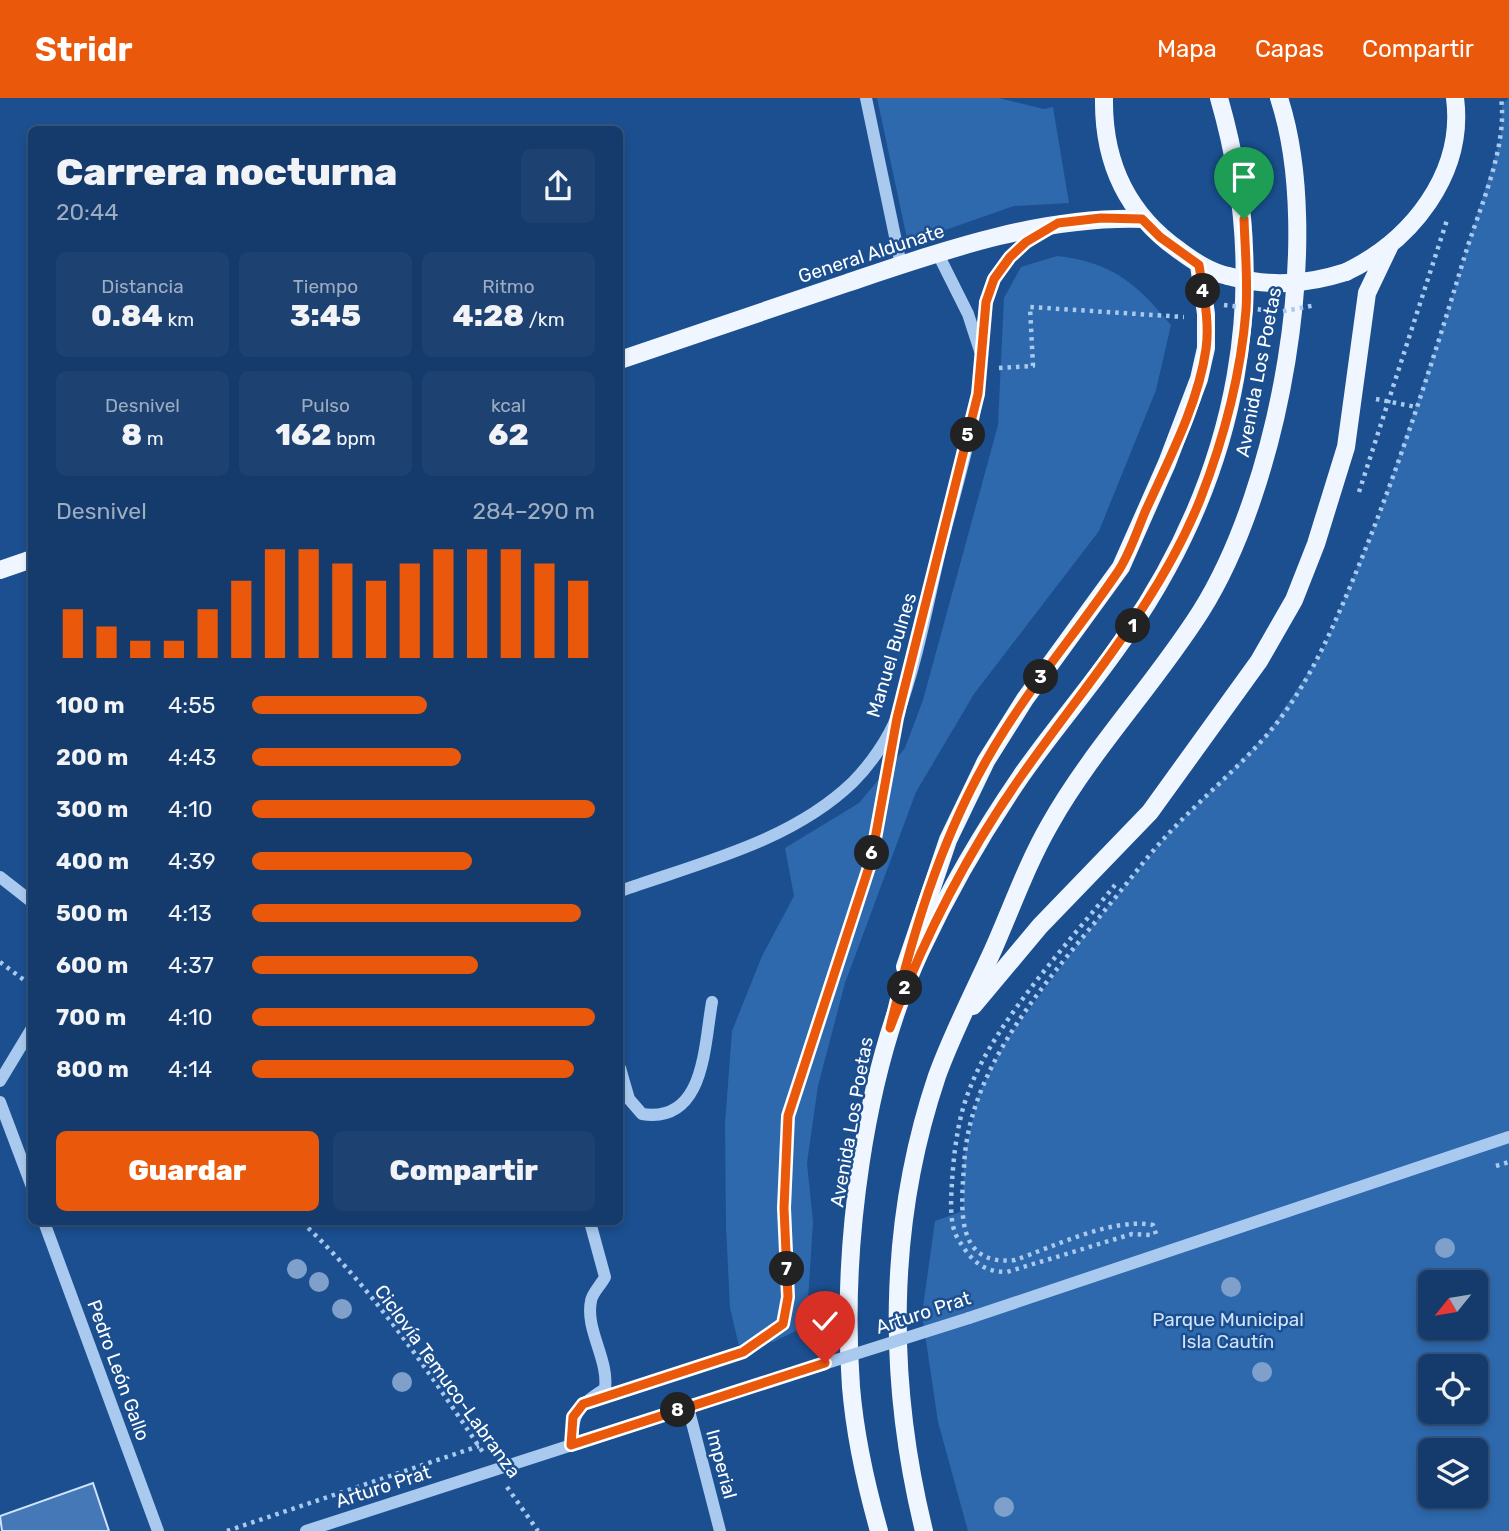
<!DOCTYPE html>
<html lang="es">
<head>
<meta charset="utf-8">
<style>
	:root { --surface:#143b6b; --page:#1d4271; --text:#f1f3f6; --muted:#9dadc1; --line:#33557e; --accent:#ea580c }
	body { margin:0; font-family:Rubik,sans-serif; background:var(--page); color:var(--text); height:100vh; display:flex; flex-direction:column; font-size:26px; white-space:nowrap }
	* { box-sizing:border-box; margin:0 }
	p { font-size:23px; color:var(--muted) }
	.icon { flex:none; width:38px; height:38px; fill:none; stroke:currentColor; stroke-width:2; stroke-linecap:round; stroke-linejoin:round }
	.map { position:relative; flex:1; overflow:hidden }
	.panel { position:absolute; left:28px; top:28px; width:595px; height:1099px; display:flex; flex-direction:column; background:var(--surface); border-radius:10px; box-shadow:0 4px 10px #0003,0 0 0 2px var(--line) }
	.panel>* { flex:none }
	.needle { width:46px; rotate:240deg }
	.controls { position:absolute; left:1418px; top:1172px; display:grid; gap:14px }
	.controls a { display:grid; place-items:center; width:70px; height:70px; border-radius:10px; background:var(--surface); box-shadow:0 4px 10px #0003,0 0 0 2px var(--line); font-size:35px }
	.pin { position:absolute; display:grid; place-items:center; width:60px; height:60px; color:#fff; margin:-72px -30px; border-radius:50% 50% 50% 0; rotate:-45deg; box-shadow:0 0 7px #0007 }
	.pin .icon { rotate:45deg }
	.km { position:absolute; width:35px; height:35px; margin:-18px; border-radius:50%; background:#222; color:#fff; font-size:19px; line-height:35px; text-align:center }
	.round { display:grid; place-items:center; flex:none; width:74px; height:74px; border-radius:10px; background:var(--page) }
	.head { display:flex; align-items:center; justify-content:space-between; height:119px; padding:0 28px }
	h1 { font-size:38px; font-weight:800; line-height:52px }
	.stats { display:grid; grid-template-columns:repeat(3,1fr); gap:10px; height:119px; padding:7px 28px }
	.stats div { display:grid; align-content:center; border-radius:10px; background:var(--page); text-align:center }
	.stats b { font-size:30px; font-weight:800 }
	.stats small { font-size:19px; font-weight:400 }
	.stats p { font-size:19px }
	.chart { height:196px; padding:14px 28px }
	.chart p { display:flex; justify-content:space-between }
	.chart svg { width:100%; height:126px; margin-top:7px; stroke:var(--accent); stroke-width:6 }
	.button { display:flex; gap:14px; margin-top:auto; padding:14px 28px }
	.button a { flex:1; height:80px; border-radius:10px; background:var(--accent); color:#fff; font-size:28px; font-weight:800; line-height:80px; text-align:center }
	.button a+a { background:var(--page); color:var(--text) }
	ul { padding:0 28px; list-style:none; font-size:23px }
	li { display:grid; grid-template-columns:112px 84px 1fr; align-items:center; height:52px }
	li i { height:18px; border-radius:9px; background:var(--accent) }
	header { display:flex; align-items:center; gap:42px; box-sizing:border-box; height:98px; padding:0 35px; background:var(--accent); color:#fff }
	header strong { font-size:33px }
	nav { display:flex; gap:38px; margin-inline-start:auto; font-size:24px }
	.map>svg:first-child { display:block }
</style>
</head>
<body>
<header>
<strong>Stridr</strong>
<nav><a>Mapa</a><a>Capas</a><a>Compartir</a></nav>
</header>
<div class="map">
<svg width="1509" height="1433" viewBox="0 0 1509 1433">
	<rect width="100%" height="100%" fill="#1b4f8f"/>
	<g fill="#2e69ad" fill-rule="evenodd">
		<polygon points="877,0 999,0 1044,11 1053,9 1069,105 1014,108 908,145"/>
		<path d="M1509 0V1433H968L938 1324 922 1216 935 1123 963 1113 964 1059 979 995 1005 944 1079 844 1167 737 1267 636 1323 552 1379 417 1447 215 1501 39 1502 6ZM1430 1185H1475V1230H1430ZM1430 1269H1475V1314H1430ZM1430 1353H1475V1398H1430Z"/>
		<path d="M1057 158C1112 164 1136 185 1171 227L1156 292 1099 433 974 596 916 694 845 885 818 988 807 1065 813 1124 807 1218 798 1232 773 1244 739 1248 730 1210 726 1128 725 1026 732 933 762 858 794 798 785 750 859 705 905 650 923 602 998 327 1004 200 1021 169Z"/>
	</g>
	<polygon fill="#4478b7" stroke="#cfe3fa" stroke-width="2" points="93,1385 109,1433 2,1433 0,1418"/>
	<g fill="none" stroke-linecap="round" stroke-linejoin="round">
		<g stroke="#a9c9ee" stroke-width="4.5" stroke-dasharray="3.5 5" stroke-linecap="butt">
			<polyline points="999,270 1033,268 1030,209 1184,219"/>
			<polyline points="1376,301 1416,309"/>
			<polyline points="1359,394 1448,119"/>
			<path d="M1115 787C1069 844 995 924 970 990 958 1019 954 1053 952 1084 951 1102 949 1126 958 1141 971 1162 982 1174 1007 1174L1132 1136 1150 1137"/>
			<polyline points="0,864 32,888"/>
			<polyline points="1496,1068 1509,1064"/>
			<path d="M302 1124C374 1192 429 1274 484 1356"/>
			<path d="M1156 1136 1153 1127C1113 1119 1053 1149 1015 1162 955 1169 961 1111 964 1069 968 969 1045 886 1105 812 1127 786 1147 758 1170 734 1201 701 1236 672 1266 638 1308 590 1333 530 1357 472 1399 370 1433 263 1465 157 1479 111 1508 49 1501 0"/>
			<polyline points="623,1294 743,1254 783,1226 788,1199 784,1110 788,1018 871,763 886,679"/>
			<polyline points="507,1389 538,1433"/>
			<polyline points="227,1433 479,1348"/>
		</g>
		<g stroke="#a9c9ee" stroke-width="12">
			<polyline points="866,0 901,167"/>
			<polyline points="937,154 968,216 980,253"/>
			<polyline points="0,779 32,804"/>
			<path d="M620 793C699 765 791 744 853 684 870 667 889 640 897 618 917 565 927 508 940 453 953 400 970 347 978 293 984 257 978 216 994 183 1004 160 1025 144 1046 132"/>
			<path d="M620 970 629 1001 642 1016C705 1026 704 948 712 904"/>
			<polyline points="0,983 32,930"/>
			<polyline points="0,1004 32,1089"/>
			<polyline points="44,1124 158,1433"/>
			<polyline points="969,1220 1509,1039"/>
			<polyline points="688,1309 720,1433"/>
			<path d="M571 1347C573 1315 577 1308 605 1291 609 1261 585 1232 591 1203 592 1195 601 1187 605 1179L590 1124"/>
			<polyline points="306,1433 754,1288"/>
		</g>
		<g stroke="#f0f6ff" stroke-width="18">
			<path d="M1104 0C1103 64 1127 116 1180 153 1195 164 1210 174 1228 178"/>
			<path d="M1346 174C1411 143 1465 76 1455 0"/>
			<path d="M620 262C695 236 771 211 847 185 942 153 1040 118 1142 121"/>
			<polyline points="0,472 32,461"/>
			<polyline points="905,869 948,742 986,663 1025,601 1121,469 1167,365 1199,281 1206,250 1206,216 1199,167"/>
			<polyline points="973,908 1040,828 1150,714 1259,563 1294,502 1316,446 1346,349 1367,195 1389,149"/>
			<path d="M879 1433C866 1387 855 1337 851 1289 841 1152 863 976 921 852 949 792 984 732 1021 678 1055 629 1094 585 1127 536 1239 373 1274 190 1219 0"/>
			<path d="M924 1433C887 1282 887 1126 937 978 953 934 974 894 993 852 1012 809 1027 766 1050 726 1093 650 1155 586 1201 513 1279 389 1325 140 1279 0"/>
		</g>
		<polyline stroke="#a9c9ee" stroke-width="4.5" stroke-dasharray="3.5 5" stroke-linecap="butt" points="1224,207 1279,214 1316,207"/>
		<polyline stroke="#a9c9ee" stroke-width="12" points="754,1288 969,1220"/>
		<path stroke="#f0f6ff" stroke-width="18" d="M1228 178C1269 189 1305 187 1346 174"/>
	</g>
	<g fill="#7ea0ca">
		<circle cx="1445" cy="1150" r="10"/>
		<circle cx="297" cy="1171" r="10"/>
		<circle cx="319" cy="1184" r="10"/>
		<circle cx="1231" cy="1189" r="10"/>
		<circle cx="342" cy="1211" r="10"/>
		<circle cx="1262" cy="1274" r="10"/>
		<circle cx="402" cy="1284" r="10"/>
		<circle cx="1004" cy="1409" r="10"/>
	</g>
	<g fill="none" stroke-linecap="round" stroke-linejoin="round">
		<defs>
			<path id="route" d="M825 1265 571 1347 573 1319 583 1306 743 1254 783 1226 788 1199 784 1110 788 1018 871 763 897 620 978 296 986 204 994 181 1010 159 1026 144 1058 125 1101 120 1142 121 1160 139 1199 167C1203 194 1210 223 1206 251 1198 307 1168 363 1145 414 1137 433 1130 455 1119 472 1076 536 1024 595 986 663 939 746 912 838 890 930 923 842 967 755 1022 677 1085 587 1158 506 1200 402 1223 343 1241 275 1246 212 1248 182 1245 151 1244 121"/>
		</defs>
		<use href="#route" stroke="#fff" stroke-width="14"/>
		<use href="#route" stroke="#ea580c" stroke-width="9"/>
	</g>
	<g text-anchor="middle" stroke-width="5" stroke-linejoin="round" paint-order="stroke">
		<g font-size="19" fill="#fff" stroke="#1b4f8f">
			<text transform="translate(871 155) rotate(-18)" y="7">General Aldunate</text>
			<text transform="translate(1258 274) rotate(-79)" y="7">Avenida Los Poetas</text>
			<text transform="translate(891 557) rotate(-73)" y="7">Manuel Bulnes</text>
			<text transform="translate(851 1024) rotate(-80)" y="7">Avenida Los Poetas</text>
			<text transform="translate(923 1214) rotate(-18)" y="7">Arturo Prat</text>
			<text transform="translate(119 1272) rotate(70)" y="7">Pedro León Gallo</text>
			<text transform="translate(448 1283) rotate(54)" y="7">Ciclovía Temuco-Labranza</text>
			<text transform="translate(722 1366) rotate(75)" y="7">Imperial</text>
			<text transform="translate(383 1388) rotate(-18)" y="7">Arturo Prat</text>
		</g>
		<g font-size="19" fill="#cfe3fa" stroke="#1b4f8f">
			<text x="1228" y="1228">Parque Municipal<tspan x="1228" dy="22">Isla Cautín</tspan></text>
		</g>
	</g>
</svg>
<div class="controls">
<a><svg class="needle" viewBox="-14 -14 28 28"><path d="M0-13l5 13h-10z" fill="#e53935"/><path d="M0 13l5-13h-10z" fill="#9dadc1"/></svg></a>
<a><svg class="icon" aria-label="locate" viewBox="0 0 24 24"><circle cx="12" cy="12" r="6"/><path d="M12 2v4M12 18v4M2 12h4M18 12h4"/></svg></a>
<a><svg class="icon" aria-label="layers" viewBox="0 0 24 24"><path d="M12 4l9 5-9 5-9-5zM3 14l9 5 9-5"/></svg></a>
</div>
<div class="pin" style="left:1244px;top:121px;background:#1e9e55"><svg class="icon" aria-label="arrive" viewBox="0 0 24 24"><path d="M6 21V4h12l-3 4 3 4H6"/></svg></div>
<div class="pin" style="left:825px;top:1265px;background:#d93025"><svg class="icon" aria-label="check" viewBox="0 0 24 24"><path d="M5 12l5 5 9-10"/></svg></div>
<b class="km" style="left:1133px;top:528px">1</b>
<b class="km" style="left:905px;top:890px">2</b>
<b class="km" style="left:1041px;top:579px">3</b>
<b class="km" style="left:1203px;top:193px">4</b>
<b class="km" style="left:968px;top:337px">5</b>
<b class="km" style="left:872px;top:755px">6</b>
<b class="km" style="left:787px;top:1171px">7</b>
<b class="km" style="left:678px;top:1312px">8</b>
<section class="panel">
<div class="head"><div><h1>Carrera nocturna</h1><p>20:44</p></div><a class="round"><svg class="icon" aria-label="share" viewBox="0 0 24 24"><path d="M12 15V3M7 8l5-5 5 5M5 13v7h14v-7"/></svg></a></div>
<div class="stats">
<div><p>Distancia</p><b>0.84<small> km</small></b></div>
<div><p>Tiempo</p><b>3:45</b></div>
<div><p>Ritmo</p><b>4:28<small> /km</small></b></div>
</div>
<div class="stats">
<div><p>Desnivel</p><b>8<small> m</small></b></div>
<div><p>Pulso</p><b>162<small> bpm</small></b></div>
<div><p>kcal</p><b>62</b></div>
</div>
<div class="chart"><p><span>Desnivel</span>284–290 m</p>
<svg viewBox="0 0 160 44" preserveAspectRatio="none"><path d="M5 44V27M15 44V33M25 44V38M35 44V38M45 44V27M55 44V17M65 44V6M75 44V6M85 44V11M95 44V17M105 44V11M115 44V6M125 44V6M135 44V6M145 44V11M155 44V17"/></svg>
</div>
<ul>
<li><b>100 m</b>4:55<i style="width:51%"></i></li>
<li><b>200 m</b>4:43<i style="width:61%"></i></li>
<li><b>300 m</b>4:10<i style="width:100%"></i></li>
<li><b>400 m</b>4:39<i style="width:64%"></i></li>
<li><b>500 m</b>4:13<i style="width:96%"></i></li>
<li><b>600 m</b>4:37<i style="width:66%"></i></li>
<li><b>700 m</b>4:10<i style="width:100%"></i></li>
<li><b>800 m</b>4:14<i style="width:94%"></i></li>
</ul>
<div class="button"><a>Guardar</a><a>Compartir</a></div>
</section>
</div>
</body>
</html>
